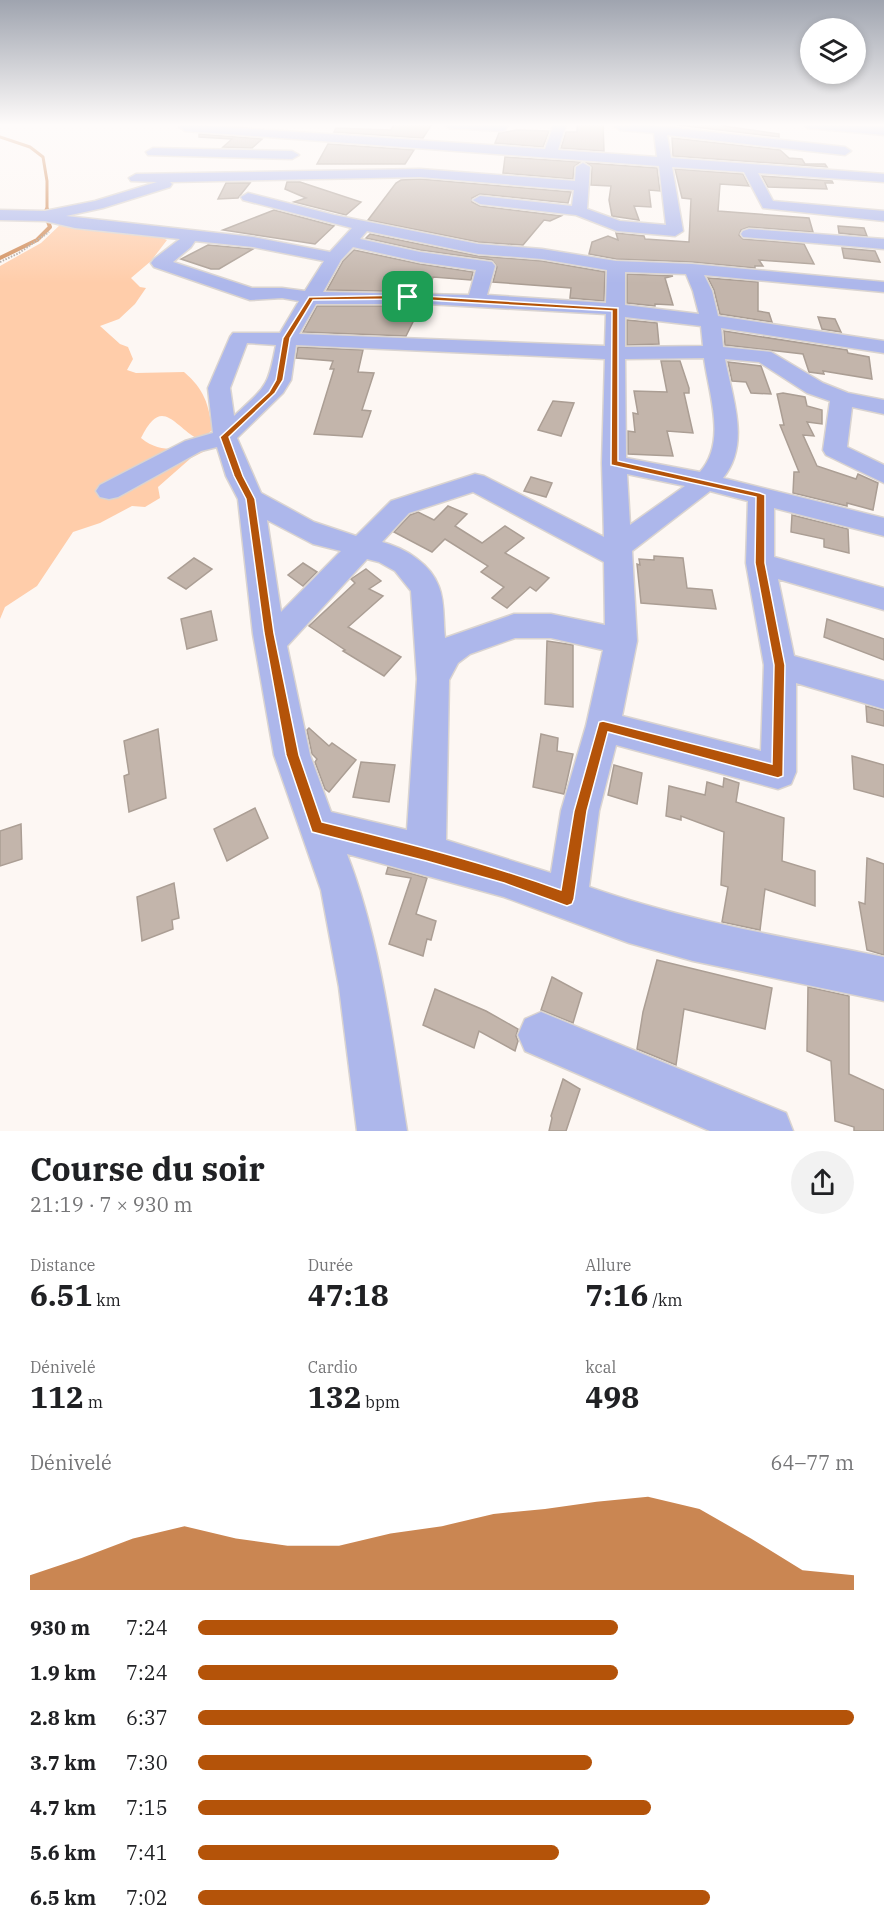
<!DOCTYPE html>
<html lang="fr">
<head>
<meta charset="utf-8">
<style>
	:root { --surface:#fff; --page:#f2f2f2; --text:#202124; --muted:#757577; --accent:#b45309 }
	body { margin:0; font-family:"IBM Plex Serif",serif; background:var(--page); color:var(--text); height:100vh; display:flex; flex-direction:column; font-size:22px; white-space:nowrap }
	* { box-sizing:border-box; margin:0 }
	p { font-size:20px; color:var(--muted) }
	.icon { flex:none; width:33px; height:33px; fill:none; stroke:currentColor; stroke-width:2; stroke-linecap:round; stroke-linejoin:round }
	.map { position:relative; height:1131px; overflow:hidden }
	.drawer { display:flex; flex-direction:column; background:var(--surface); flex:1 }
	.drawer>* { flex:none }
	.fabs { position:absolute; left:800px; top:18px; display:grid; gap:12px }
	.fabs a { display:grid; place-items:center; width:66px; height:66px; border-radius:50%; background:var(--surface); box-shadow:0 3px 9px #0003; font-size:30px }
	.pin { position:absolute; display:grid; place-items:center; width:51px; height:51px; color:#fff; margin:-26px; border-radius:12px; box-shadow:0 3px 9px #0006 }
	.round { display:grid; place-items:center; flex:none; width:63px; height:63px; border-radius:32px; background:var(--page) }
	.overview { display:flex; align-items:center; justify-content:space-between; height:102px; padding:0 30px }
	h1 { font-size:33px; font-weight:700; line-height:45px }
	.metrics { display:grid; grid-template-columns:repeat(3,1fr); gap:9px; height:102px; padding:6px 30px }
	.metrics div { display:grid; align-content:center }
	.metrics b { font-size:30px; font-weight:700 }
	.metrics small { font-size:16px; font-weight:400 }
	.metrics p { font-size:16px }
	.chart { height:168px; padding:12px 30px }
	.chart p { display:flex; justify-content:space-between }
	.chart svg { width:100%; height:108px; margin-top:6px; fill:var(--accent); opacity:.7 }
	ul { padding:0 30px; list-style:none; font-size:20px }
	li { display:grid; grid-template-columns:96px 72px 1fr; align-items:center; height:45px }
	li i { height:15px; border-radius:8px; background:var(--accent) }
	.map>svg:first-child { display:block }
</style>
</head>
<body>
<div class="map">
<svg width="884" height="1131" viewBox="0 0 884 1131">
	<rect width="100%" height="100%" fill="#fdf7f3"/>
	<path fill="#ffcdaa" d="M61 224 153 234 167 240 151 261 131 278 140 287 146 288 135 304 119 319 100 326 120 344 128 347 133 359 127 370 136 373 184 372C204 389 209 404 212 430L205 437 196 438C172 423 161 397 141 438 163 456 180 445 207 450L191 458 158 487 160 498 145 507 132 506 100 523 73 532 37 586 5 607 0 619V266L41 243Z"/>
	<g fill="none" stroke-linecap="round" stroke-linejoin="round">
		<polyline stroke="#d18d5a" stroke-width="3" points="0,137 30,147 43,157 47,181 47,211"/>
		<polyline stroke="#d18d5a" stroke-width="4" points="0,258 37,240 50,227 45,213 47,209"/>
	</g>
	<g fill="#c3b5ab" stroke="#ab9e94" stroke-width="1.5">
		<polygon points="394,124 432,124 423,138 334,132 336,128 391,130"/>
		<polygon points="577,124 603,124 604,151 561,148 566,132 577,132"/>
		<polygon points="669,124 725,124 724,126 779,134 779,137"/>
		<polygon points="517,130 549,131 543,147 495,143 499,133"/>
		<polygon points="199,134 262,139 252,148 223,147 232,139 199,137"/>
		<polygon points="672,138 780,150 789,158 802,159 805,164 825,164 827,167 673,156"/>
		<polygon points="328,144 414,150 405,164 317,164"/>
		<polygon points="505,157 580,162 574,167 573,179 503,173"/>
		<polygon points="587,163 657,168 660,191 649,190 651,207 634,206 639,220 612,216 609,200 611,186 591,185 592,167"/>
		<polygon points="675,169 743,174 749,186 720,184 718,211 809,218 813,232 749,227 741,230 739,235 743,239 804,244 814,264 759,260 763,266 755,266 755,268 692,262 616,259 589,254 592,242 608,236 618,240 616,233 644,236 645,239 689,242 691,199 682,198"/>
		<polygon points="762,176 832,181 833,183 825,183 827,189 768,187"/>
		<polygon points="420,179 571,192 568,203 480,194 472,198 472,202 480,206 561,216 550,221 544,220 523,245 478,242 368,220 396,183 401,180"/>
		<polygon points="287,182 300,182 361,202 346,215 294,202 306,198 285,189"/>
		<polygon points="226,183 250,183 238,198 218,199"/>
		<polygon points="274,210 334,226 315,244 223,230"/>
		<polygon points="838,226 864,228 867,236 839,233"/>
		<polygon points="370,234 478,256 542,261 605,272 604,301 570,298 571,288 493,282 497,267 492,260 420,250 366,238"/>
		<polygon points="208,245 253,249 219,269 211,269 181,259"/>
		<polygon points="842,248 875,251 880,262 844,258"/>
		<polygon points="354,250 420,264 473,272 471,280 433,277 429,292 327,290 343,261"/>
		<polygon points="627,274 673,276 665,278 673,305 655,304 655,306 627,303"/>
		<polygon points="708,278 758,282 758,311 769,313 772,322 720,314 714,290"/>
		<polygon points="317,306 425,306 422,318 415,318 406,336 303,332"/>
		<polygon points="818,317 835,319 841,332 822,329"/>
		<polygon points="627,320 657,323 659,344 627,345"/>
		<polygon points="724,331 847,350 848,353 869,357 872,379 823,371 824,374 809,372 803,354 725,345"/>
		<polygon points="298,347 363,350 358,372 374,373 362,410 371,411 362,437 314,434 334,369 330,369 333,361 296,358"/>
		<polygon points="661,361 680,361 689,388 689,393 684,393 693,433 667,431 673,456 628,454 628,431 635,432 633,413 638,414 634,391 667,392"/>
		<polygon points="728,362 761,366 771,394 751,393 746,382 732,381"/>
		<polygon points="783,393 805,397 807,406 822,410 822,424 807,422 814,436 803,435 817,466 856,479 858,474 878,483 873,510 847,503 847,506 793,493 794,472 799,472 780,425 784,425 777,394"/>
		<polygon points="553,401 574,403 561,436 538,430"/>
		<polygon points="531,477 552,483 546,497 524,491"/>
		<polygon points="448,506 467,514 455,526 482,543 505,526 524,538 505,553 549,578 536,591 530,587 507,608 492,598 504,587 481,572 488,566 445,539 432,552 394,532 410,515 418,512 434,520"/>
		<polygon points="792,515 848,529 849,553 824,547 824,539 791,532"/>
		<polygon points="654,556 683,558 687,588 712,590 716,609 641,603 637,564 640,565 639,559 654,560"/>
		<polygon points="194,558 212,569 186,589 168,578"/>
		<polygon points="303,563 317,572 303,586 288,575"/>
		<polygon points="366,569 381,581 369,589 383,596 348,627 401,657 384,676 343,651 345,650 309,626 355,583 351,579"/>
		<polygon points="211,611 217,640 187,649 181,619"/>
		<polygon points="827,619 884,639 884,660 824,637"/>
		<polygon points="547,641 573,645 573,707 545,704"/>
		<polygon points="866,706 884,711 884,726 867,722"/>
		<polygon points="309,728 329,746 332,743 356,760 329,792 325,789 315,762 317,759 312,754 307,730"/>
		<polygon points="158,729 166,798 129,812 124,776 129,774 124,741"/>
		<polygon points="541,734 558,738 557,751 573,754 564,794 533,787"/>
		<polygon points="852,756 884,765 884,797 854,789"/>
		<polygon points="361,762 395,765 389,802 353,797"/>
		<polygon points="614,765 642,773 637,804 608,795"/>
		<polygon points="724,778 739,783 736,802 784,818 782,861 815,871 815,906 765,889 760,930 722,922 728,887 721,885 724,832 681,816 681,820 666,816 669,786 705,795 707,782 723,787"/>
		<polygon points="255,808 268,838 227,861 214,829"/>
		<polygon points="21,824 22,859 0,866 0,831"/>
		<polygon points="867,858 884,864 884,955 867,950 859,902 865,904"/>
		<polygon points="388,867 427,878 416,914 436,921 431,940 427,939 423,956 389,944 411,878 386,874"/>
		<polygon points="174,883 179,918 172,920 173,929 142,941 137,897"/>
		<polygon points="657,960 772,988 765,1029 684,1009 676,1065 637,1049 643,1012"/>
		<polygon points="552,977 582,993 573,1023 541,1010"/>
		<polygon points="808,987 849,996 849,1074 884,1090 884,1131 854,1131 854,1127 835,1121 831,1061 807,1051"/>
		<polygon points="435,989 486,1011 518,1029 516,1036 518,1041 515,1051 479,1031 474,1048 423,1025"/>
		<polygon points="563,1079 580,1089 566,1131 549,1131 552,1118 551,1116"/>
	</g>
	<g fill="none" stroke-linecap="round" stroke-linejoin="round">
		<defs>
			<g id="minor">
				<path d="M181 124 545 149 554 124H566L558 150 657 157 654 133 620 130 614 126 638 124 845 147 851 151 845 155 667 135 671 158 884 174V182L758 173 773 201 884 211V221L763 208 744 172 672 167 683 231 675 236 617 231 576 215 480 204 473 200 480 196 572 206 574 190 420 177 170 182 172 184 170 187 103 208 66 216 253 237 330 252 352 228 243 200 241 197 248 193 334 215 478 244 542 249 616 261 692 264 884 282V292L704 275 712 291 718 316 884 341V353L721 328 723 347 771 352 823 383 848 393 884 400V414L852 407 847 447 884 465V483L826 455 823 450 830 401 807 393 759 362 725 359C732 397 751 444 723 478L884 518V536L774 508V557L884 588V610L778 579 794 656 884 681V709L796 683V772L791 784 778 789 616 745 599 811 589 887C685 921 785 937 884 957V1001L693 961 629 943 504 897 347 854C381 942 392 1038 407 1131H357L339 987 321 890 274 755 253 634 238 499 226 476 217 447 201 451 118 497 109 499 100 497 96 491 100 485 185 441 213 433 208 388 230 337 233 333H280L299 301 282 298 250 300 154 267 151 263 154 259 180 239 75 228 45 221 0 220V210L45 211 95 201 157 182 131 181 129 178 136 174 420 169 575 181 576 167 583 163 590 167 587 209 620 221 666 225 659 166 185 131 179 127ZM367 231 478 254 542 259 607 270 606 303 487 295 495 266 492 262 420 252 360 239ZM195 241 253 247 324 261 305 291 282 288H252L173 262 191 247ZM353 247 420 262 476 270 469 295 323 292 341 260ZM625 272 686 274 693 291 699 314 625 305ZM316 304H427L606 314 605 346 299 334ZM625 317 701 326 703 346 625 347ZM247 343 276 345C268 388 266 386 234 416L230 388ZM296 345 605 359 602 463 604 537 484 476 475 474 391 501 356 536 314 522 261 493 237 438 283 393 291 380ZM704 358C709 395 727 442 700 472L626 458 625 359ZM627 474 685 486 630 525ZM710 491 748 501 746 563 764 665 761 751 622 716 637 641 632 551ZM473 492 604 562 605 625 551 614H514L445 638C443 622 445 602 439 587 431 564 405 548 382 542L409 513ZM267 520 313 544 341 551 281 612ZM367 559 379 562 395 571 411 591 417 679 407 830 331 812 310 755 287 646ZM515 638H551L603 650 586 726 561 811 551 873 446 840 449 680 458 663 470 654Z"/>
				<polygon points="444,124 509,124 505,130 501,131 450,128"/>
				<polygon points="802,124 884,127 884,135 808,128"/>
				<polygon points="153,148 292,151 299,155 292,159 148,155 146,152"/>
				<polygon points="749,229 884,239 884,249 743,237 741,234 743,231"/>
				<polygon points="541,1012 786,1113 793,1131 710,1131 525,1051 518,1035 525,1019"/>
			</g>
		</defs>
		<use href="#minor" stroke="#dad4d0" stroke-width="3"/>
		<polyline stroke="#aca6a2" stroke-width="2" stroke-dasharray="1.5 1.5" stroke-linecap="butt" points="0,262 19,253 49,232"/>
		<use href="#minor" fill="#adb7eb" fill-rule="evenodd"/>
	</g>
	<linearGradient id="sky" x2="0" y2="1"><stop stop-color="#9fa4af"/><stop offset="0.44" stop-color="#fefbfa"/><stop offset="1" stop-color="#fefbfa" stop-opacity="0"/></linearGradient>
	<rect width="884" height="283" fill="url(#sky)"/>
	<path fill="#b45309" stroke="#fff" stroke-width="1.5" fill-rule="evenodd" d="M408 295 618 308V461L760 493 765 495V563L785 665 783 776 778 778 608 732 587 811 574 899 572 904 567 906 504 883 426 861 312 832 286 755 264 633 246 499 234 476 220 437 269 392 276 380 283 338 309 297ZM408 299 612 311 611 465 756 497 755 563 774 665 772 764 603 721 599 722 574 811 561 890C483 862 403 842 322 822L299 755 274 633 255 499 243 476 229 437 275 393 283 380 290 338 313 300Z"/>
</svg>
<div class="fabs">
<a><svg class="icon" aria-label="layers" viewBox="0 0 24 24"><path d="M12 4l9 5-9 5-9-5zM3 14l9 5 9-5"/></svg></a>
</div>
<div class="pin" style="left:408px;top:297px;background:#1e9e55"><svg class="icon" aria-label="arrive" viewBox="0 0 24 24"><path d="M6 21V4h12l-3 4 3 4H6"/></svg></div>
</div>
<section class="drawer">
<div class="overview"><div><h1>Course du soir</h1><p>21:19 · 7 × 930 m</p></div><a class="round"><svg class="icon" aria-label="share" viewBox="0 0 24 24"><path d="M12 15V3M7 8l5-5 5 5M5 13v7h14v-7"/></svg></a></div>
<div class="metrics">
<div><p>Distance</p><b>6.51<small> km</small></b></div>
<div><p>Durée</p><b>47:18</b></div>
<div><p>Allure</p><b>7:16<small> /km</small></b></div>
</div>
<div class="metrics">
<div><p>Dénivelé</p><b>112<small> m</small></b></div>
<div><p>Cardio</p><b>132<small> bpm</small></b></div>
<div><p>kcal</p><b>498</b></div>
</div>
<div class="chart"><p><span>Dénivelé</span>64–77 m</p>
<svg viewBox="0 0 160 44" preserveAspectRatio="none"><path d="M0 44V38L10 31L20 23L30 18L40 23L50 26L60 26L70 21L80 18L90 13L100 11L110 8L120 6L130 11L140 23L150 36L160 38V44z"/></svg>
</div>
<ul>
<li><b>930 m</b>7:24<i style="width:64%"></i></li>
<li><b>1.9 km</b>7:24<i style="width:64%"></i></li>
<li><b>2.8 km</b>6:37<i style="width:100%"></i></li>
<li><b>3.7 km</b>7:30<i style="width:60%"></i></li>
<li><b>4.7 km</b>7:15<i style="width:69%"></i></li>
<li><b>5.6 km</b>7:41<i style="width:55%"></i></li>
<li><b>6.5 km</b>7:02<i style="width:78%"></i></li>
</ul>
</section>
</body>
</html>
